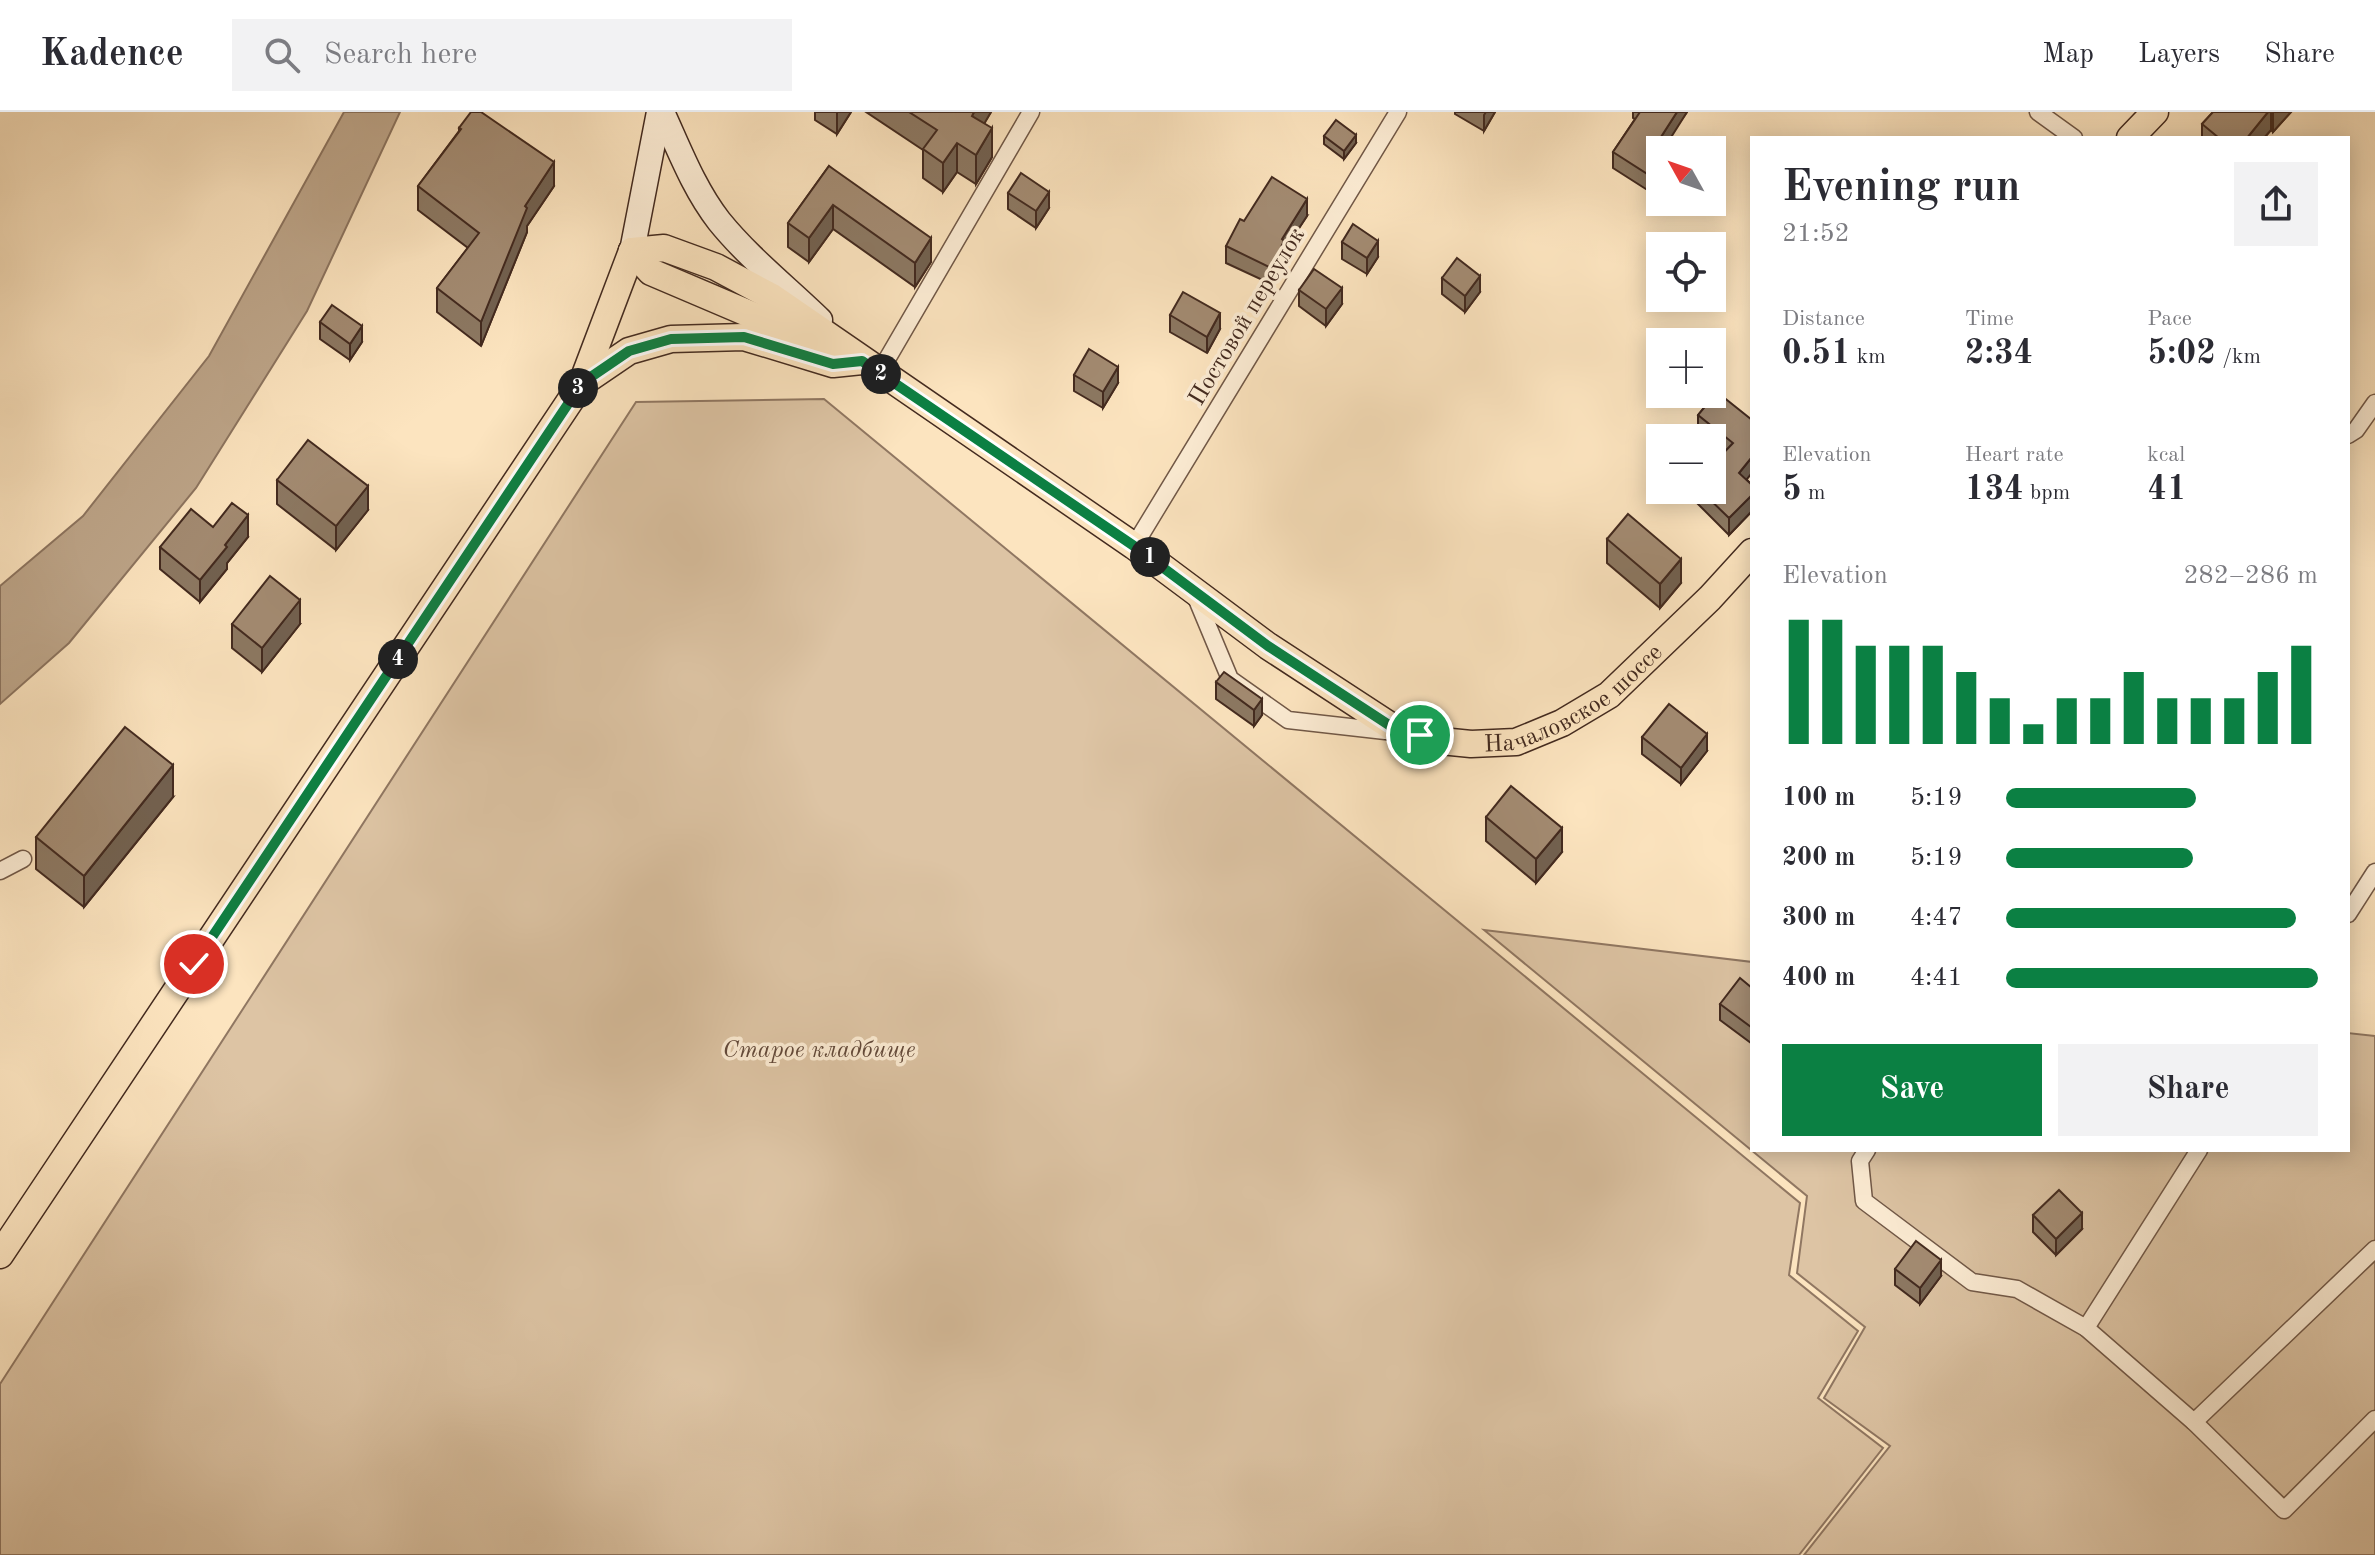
<!DOCTYPE html>
<html lang="en">
<head>
<meta charset="utf-8">
<style>
	:root { --surface:#fff; --page:#f2f2f3; --text:#2b2b33; --muted:#7c7c81; --line:#e1e1e2; --accent:#0b8043 }
	body { margin:0; font-family:"Old Standard TT",serif; background:var(--page); color:var(--text); height:100vh; display:flex; flex-direction:column; font-size:30px; white-space:nowrap }
	* { box-sizing:border-box; margin:0 }
	p { font-size:26px; color:var(--muted) }
	.icon { flex:none; width:44px; height:44px; fill:none; stroke:currentColor; stroke-width:2; stroke-linecap:round; stroke-linejoin:round }
	.map { position:relative; flex:1; overflow:hidden }
	.panel { position:absolute; left:1750px; top:24px; width:600px; height:1016px; display:flex; flex-direction:column; background:var(--surface); border-radius:0px; box-shadow:0 4px 20px #0003 }
	.panel>* { flex:none }
	.needle { width:52px; rotate:310deg }
	.tools { position:absolute; left:1646px; top:24px; display:grid; gap:16px }
	.tools a { display:grid; place-items:center; width:80px; height:80px; border-radius:0px; background:var(--surface); box-shadow:0 4px 20px #0003; font-size:40px }
	.pin { position:absolute; display:grid; place-items:center; width:68px; height:68px; color:#fff; margin:-34px; border:4px solid #fff; border-radius:50%; box-shadow:0 2px 8px #0007 }
	.km { position:absolute; width:40px; height:40px; margin:-20px; border-radius:50%; background:#222; color:#fff; font-size:22px; line-height:40px; text-align:center }
	.round { display:grid; place-items:center; flex:none; width:84px; height:84px; border-radius:0px; background:var(--page) }
	.overview { display:flex; align-items:center; justify-content:space-between; height:136px; padding:0 32px }
	h1 { font-size:44px; font-weight:700; line-height:60px }
	.stats { display:grid; grid-template-columns:repeat(3,1fr); gap:12px; height:136px; padding:8px 32px }
	.stats div { display:grid; align-content:center }
	.stats b { font-size:34px; font-weight:700 }
	.stats small { font-size:22px; font-weight:400 }
	.stats p { font-size:22px }
	.chart { height:224px; padding:16px 32px }
	.chart p { display:flex; justify-content:space-between }
	.chart svg { width:100%; height:144px; margin-top:8px; stroke:var(--accent); stroke-width:6 }
	.cta { display:flex; gap:16px; margin-top:auto; padding:16px 32px }
	.cta a { flex:1; height:92px; border-radius:0px; background:var(--accent); color:#fff; font-size:32px; font-weight:700; line-height:92px; text-align:center }
	.cta a+a { background:var(--page); color:var(--text) }
	ul { padding:0 32px; list-style:none; font-size:26px }
	li { display:grid; grid-template-columns:128px 96px 1fr; align-items:center; height:60px }
	li i { height:20px; border-radius:10px; background:var(--accent) }
	header { display:flex; align-items:center; gap:48px; box-sizing:border-box; height:112px; padding:0 40px; background:var(--surface); border-bottom:2px solid var(--line) }
	header strong { font-size:38px }
	nav { display:flex; gap:44px; margin-inline-start:auto; font-size:28px }
	.search { width:560px; height:72px; background:var(--page); display:flex; align-items:center; gap:20px; box-sizing:border-box; padding:0 28px; border-radius:0px; color:var(--muted); font-size:30px }
	.map>svg:first-child { display:block }
</style>
</head>
<body>
<header>
<strong>Kadence</strong>
<div class="search"><svg class="icon" aria-label="search" viewBox="0 0 24 24"><circle cx="10" cy="10" r="6"/><path d="M15 15l6 6"/></svg>Search here</div>
<nav><a>Map</a><a>Layers</a><a>Share</a></nav>
</header>
<div class="map">
<svg width="2375" height="1443" viewBox="0 0 2375 1443">
	<rect width="100%" height="100%" fill="#fce4bf"/>
	<filter id="stains"><feTurbulence type="fractalNoise" baseFrequency=".0025" numOctaves="4"/><feColorMatrix values="0 0 0 0 .2 0 0 0 0 .09 0 0 0 0 .02 0 0 0 .5 -.17"/></filter>
	<radialGradient id="worn" r=".72"><stop offset=".6" stop-color="#630" stop-opacity="0"/><stop offset="1" stop-color="#630" stop-opacity=".3"/></radialGradient>
	<g fill="#ddc4a4" stroke="#907762" stroke-width="2">
		<polygon points="824,287 1800,1091 1789,1163 1858,1219 1818,1286 1883,1336 1799,1443 0,1443 0,1272 636,290"/>
		<polygon points="1484,818 1752,850 1752,1038 2348,1038 2348,921 2375,924 2375,1443 1804,1443 1890,1334 1824,1286 1865,1215 1797,1161 1807,1084"/>
	</g>
	<polygon fill="#bda589" stroke="#8c745f" stroke-width="2" points="344,0 400,0 307,199 196,376 69,531 0,592 0,474 83,404 209,244"/>
	<g fill="none" stroke-linecap="round" stroke-linejoin="round">
		<defs>
			<g id="street">
				<polyline points="2038,0 2074,26"/>
				<polyline points="879,261 1031,0"/>
				<polyline points="2348,323 2356,318 2375,291"/>
				<polyline points="1134,434 1398,0"/>
				<polyline points="1195,483 1230,567 1288,608 1394,620"/>
				<polyline points="0,759 23,747"/>
				<polyline points="2348,802 2375,760"/>
				<polyline points="1867,1038 1860,1049 1864,1089 1972,1170 2017,1177 2086,1216 2194,1310 2284,1398 2375,1307"/>
				<polyline points="2086,1216 2199,1038"/>
				<polyline points="2194,1310 2375,1137"/>
			</g>
			<g id="secondary">
				<path d="M662 0C679 37 694 77 719 109 748 145 787 176 820 208"/>
				<polyline points="632,139 659,0"/>
			</g>
			<g id="primary">
				<polyline points="2130,26 2155,0"/>
				<path id="s1" d="M632 139 664 136 716 155 772 185 1134 434 1268 534 1392 615 1441 629 1471 632 1516 630 1562 611 1609 583 1710 486 1752 440"/>
				<polyline points="632,139 651,160 818,231"/>
				<polyline points="582,271 629,239 671,227 744,225 833,252 862,249"/>
				<polyline points="0,1143 582,271 632,139"/>
			</g>
		</defs>
		<use href="#street" stroke="#715847" stroke-width="19"/>
		<use href="#secondary" stroke="#432a1f" stroke-width="27"/>
		<use href="#primary" stroke="#432a1f" stroke-width="29"/>
		<use href="#street" stroke="#fdedd5" stroke-width="16"/>
		<use href="#secondary" stroke="#fdedd5" stroke-width="24"/>
		<use href="#primary" stroke="#fce4bf" stroke-width="26"/>
	</g>
	<g fill="#8c7862" stroke="#432a1f" stroke-width="2">
		<polygon points="815,0 851,0 837,22 815,8"/>
		<polygon points="866,0 991,0 984,11 992,45 976,72 957,60 943,80 923,66 923,38"/>
		<polygon points="1455,0 1495,0 1484,19 1455,2"/>
		<polygon points="1633,0 1687,0 1660,38 1649,79 1613,56 1613,40 1635,7 1633,6"/>
		<polygon points="2213,0 2291,0 2273,20 2271,18 2264,26 2202,26 2202,12"/>
		<polygon points="459,16 554,74 527,114 527,120 481,234 437,200 437,176 468,136 418,98 418,74 459,19"/>
		<polygon points="1324,24 1356,31 1344,47 1324,32"/>
		<polygon points="829,54 931,150 915,175 833,117 809,150 788,135 788,111"/>
		<polygon points="1008,81 1049,96 1036,116 1008,97"/>
		<polygon points="1307,104 1284,139 1284,145 1271,172 1226,151 1226,134"/>
		<polygon points="1342,130 1378,145 1367,162 1342,147"/>
		<polygon points="1442,166 1480,180 1465,200 1442,182"/>
		<polygon points="1299,178 1342,192 1326,214 1299,194"/>
		<polygon points="1170,203 1220,217 1207,241 1170,220"/>
		<polygon points="320,210 362,230 350,248 320,227"/>
		<polygon points="1074,263 1118,271 1103,296 1074,279"/>
		<polygon points="1717,280 1747,368 1752,373 1752,399 1729,423 1694,388 1694,378 1712,378 1724,340 1712,330 1712,326 1707,326 1698,319 1698,303"/>
		<polygon points="277,368 368,398 336,438 277,392"/>
		<polygon points="213,415 248,425 227,451 227,457 200,490 160,457 160,435"/>
		<polygon points="1607,427 1681,471 1660,496 1607,451"/>
		<polygon points="232,512 300,512 262,560 232,536"/>
		<polygon points="1216,570 1262,603 1254,614 1216,587"/>
		<polygon points="1642,625 1707,639 1681,672 1642,642"/>
		<polygon points="173,685 84,795 36,757 36,725"/>
		<polygon points="1486,705 1562,740 1536,771 1486,729"/>
		<polygon points="1752,876 1751,931 1720,908 1720,892"/>
		<polygon points="2033,1103 2082,1117 2056,1143 2033,1120"/>
		<polygon points="1895,1157 1941,1164 1920,1192 1895,1173"/>
	</g>
	<g fill="#726150" stroke="#432a1f" stroke-width="2">
		<polygon points="837,0 851,0 837,22"/>
		<polygon points="974,0 991,0 972,33 972,4"/>
		<polygon points="1486,0 1495,0 1484,19 1484,3"/>
		<polygon points="1677,0 1687,0 1663,38 1660,38 1660,43 1652,55 1652,39"/>
		<polygon points="2268,0 2271,0 2271,18 2264,26 2247,26"/>
		<polygon points="2273,0 2291,0 2273,20"/>
		<polygon points="992,16 992,45 976,72 976,43"/>
		<polygon points="1356,23 1356,31 1344,47 1344,39"/>
		<polygon points="957,31 957,60 943,80 943,51"/>
		<polygon points="1660,46 1660,62 1649,79 1649,63"/>
		<polygon points="554,50 554,74 527,114 527,120 481,234 481,210 525,94"/>
		<polygon points="1049,80 1049,96 1036,116 1036,99"/>
		<polygon points="1307,87 1307,104 1284,139 1284,145 1271,172 1271,156 1282,127"/>
		<polygon points="833,93 833,117 809,150 809,126"/>
		<polygon points="931,126 931,150 915,175 915,151"/>
		<polygon points="1378,129 1378,145 1367,162 1367,146"/>
		<polygon points="1480,164 1480,180 1465,200 1465,184"/>
		<polygon points="1342,176 1342,192 1326,214 1326,197"/>
		<polygon points="1220,201 1220,217 1207,241 1207,225"/>
		<polygon points="362,214 362,230 350,248 350,232"/>
		<polygon points="1118,255 1118,271 1103,296 1103,280"/>
		<polygon points="1752,345 1752,361 1739,377 1739,361"/>
		<polygon points="368,374 368,398 336,438 336,414"/>
		<polygon points="1752,383 1752,399 1729,423 1729,406"/>
		<polygon points="248,403 248,425 227,451 227,457 200,490 200,468 225,433"/>
		<polygon points="1681,447 1681,471 1660,496 1660,472"/>
		<polygon points="300,488 300,512 262,560 262,536"/>
		<polygon points="1262,587 1262,603 1254,614 1254,598"/>
		<polygon points="1707,622 1707,639 1681,672 1681,656"/>
		<polygon points="173,653 173,685 84,795 84,764"/>
		<polygon points="1562,716 1562,740 1536,771 1536,747"/>
		<polygon points="1752,913 1752,930 1751,931 1751,915"/>
		<polygon points="2082,1101 2082,1117 2056,1143 2056,1127"/>
		<polygon points="1941,1148 1941,1164 1920,1192 1920,1176"/>
	</g>
	<g fill="#a38b72" stroke="#432a1f" stroke-width="2">
		<polygon points="471,0 481,0 554,50 525,94 527,96 481,210 437,176 479,121 418,74 461,17 459,16"/>
		<polygon points="909,0 974,0 972,4 992,16 976,43 957,31 943,51 923,37 937,18"/>
		<polygon points="1640,0 1677,0 1652,39 1660,44 1660,46 1649,63 1613,40"/>
		<polygon points="2213,0 2268,0 2247,26 2219,26 2202,12"/>
		<polygon points="1336,8 1356,23 1344,39 1324,24"/>
		<polygon points="829,54 931,126 915,151 833,93 809,126 788,111"/>
		<polygon points="1021,61 1049,80 1036,99 1008,81"/>
		<polygon points="1272,65 1307,87 1282,127 1284,129 1271,156 1226,134 1240,107 1244,109"/>
		<polygon points="1353,112 1378,129 1367,146 1342,130"/>
		<polygon points="1457,146 1480,164 1465,184 1442,166"/>
		<polygon points="1314,157 1342,176 1326,197 1299,178"/>
		<polygon points="1183,180 1220,201 1207,225 1170,203"/>
		<polygon points="332,193 362,214 350,232 320,210"/>
		<polygon points="1089,237 1118,255 1103,280 1074,263"/>
		<polygon points="1717,280 1752,308 1752,345 1739,361 1752,373 1752,383 1729,406 1700,378 1712,378 1712,353 1733,331 1698,303"/>
		<polygon points="308,328 368,374 336,414 277,368"/>
		<polygon points="232,391 248,403 225,433 227,435 200,468 160,435 191,397 213,415"/>
		<polygon points="1628,402 1681,447 1660,472 1607,427"/>
		<polygon points="270,464 300,488 262,536 232,512"/>
		<polygon points="1224,560 1262,587 1254,598 1216,570"/>
		<polygon points="1669,592 1707,622 1681,656 1642,625"/>
		<polygon points="125,615 173,653 84,764 36,725"/>
		<polygon points="1511,674 1562,716 1536,747 1486,705"/>
		<polygon points="1740,866 1752,876 1752,913 1751,915 1720,892"/>
		<polygon points="2059,1078 2082,1101 2056,1127 2033,1103"/>
		<polygon points="1916,1129 1941,1148 1920,1176 1895,1157"/>
	</g>
	<g fill="none" stroke-linecap="round" stroke-linejoin="round">
		<defs>
			<polyline id="route" points="194,852 582,271 629,239 671,227 744,225 833,252 862,249 1134,434 1268,534 1392,615 1420,623"/>
		</defs>
		<use href="#route" stroke="#fff" stroke-width="16"/>
		<use href="#route" stroke="#0b8043" stroke-width="10"/>
	</g>
	<g text-anchor="middle" stroke-width="7" stroke-linejoin="round" paint-order="stroke">
		<g font-size="24" fill="#432a1f" stroke="#fdedd5">
			<text transform="translate(1246 204) rotate(-59)" y="8">Постовой переулок</text>
			<text dy="8" stroke="none"><textPath href="#s1" startOffset="1102">Началовское шоссе</textPath></text>
		</g>
		<g font-size="24" font-style="italic" fill="#62493a" stroke="#fdedd5">
			<text x="819" y="945">Старое кладбище</text>
		</g>
	</g>
	<rect width="100%" height="100%" filter="url(#stains)"/>
	<rect width="100%" height="100%" fill="url(#worn)"/>
</svg>
<div class="tools">
<a><svg class="needle" viewBox="-14 -14 28 28"><path d="M0-13l5 13h-10z" fill="#e53935"/><path d="M0 13l5-13h-10z" fill="#7c7c81"/></svg></a>
<a><svg class="icon" aria-label="locate" viewBox="0 0 24 24"><circle cx="12" cy="12" r="6"/><path d="M12 2v4M12 18v4M2 12h4M18 12h4"/></svg></a>
<a>+</a>
<a>−</a>
</div>
<div class="pin" style="left:1420px;top:623px;background:#1e9e55"><svg class="icon" aria-label="arrive" viewBox="0 0 24 24"><path d="M6 21V4h12l-3 4 3 4H6"/></svg></div>
<div class="pin" style="left:194px;top:852px;background:#d93025"><svg class="icon" aria-label="check" viewBox="0 0 24 24"><path d="M5 12l5 5 9-10"/></svg></div>
<b class="km" style="left:1150px;top:445px">1</b>
<b class="km" style="left:881px;top:262px">2</b>
<b class="km" style="left:578px;top:276px">3</b>
<b class="km" style="left:398px;top:547px">4</b>
<section class="panel">
<div class="overview"><div><h1>Evening run</h1><p>21:52</p></div><a class="round"><svg class="icon" aria-label="share" viewBox="0 0 24 24"><path d="M12 15V3M7 8l5-5 5 5M5 13v7h14v-7"/></svg></a></div>
<div class="stats">
<div><p>Distance</p><b>0.51<small> km</small></b></div>
<div><p>Time</p><b>2:34</b></div>
<div><p>Pace</p><b>5:02<small> /km</small></b></div>
</div>
<div class="stats">
<div><p>Elevation</p><b>5<small> m</small></b></div>
<div><p>Heart rate</p><b>134<small> bpm</small></b></div>
<div><p>kcal</p><b>41</b></div>
</div>
<div class="chart"><p><span>Elevation</span>282–286 m</p>
<svg viewBox="0 0 160 44" preserveAspectRatio="none"><path d="M5 44V6M15 44V6M25 44V14M35 44V14M45 44V14M55 44V22M65 44V30M75 44V38M85 44V30M95 44V30M105 44V22M115 44V30M125 44V30M135 44V30M145 44V22M155 44V14"/></svg>
</div>
<ul>
<li><b>100 m</b>5:19<i style="width:61%"></i></li>
<li><b>200 m</b>5:19<i style="width:60%"></i></li>
<li><b>300 m</b>4:47<i style="width:93%"></i></li>
<li><b>400 m</b>4:41<i style="width:100%"></i></li>
</ul>
<div class="cta"><a>Save</a><a>Share</a></div>
</section>
</div>
</body>
</html>
